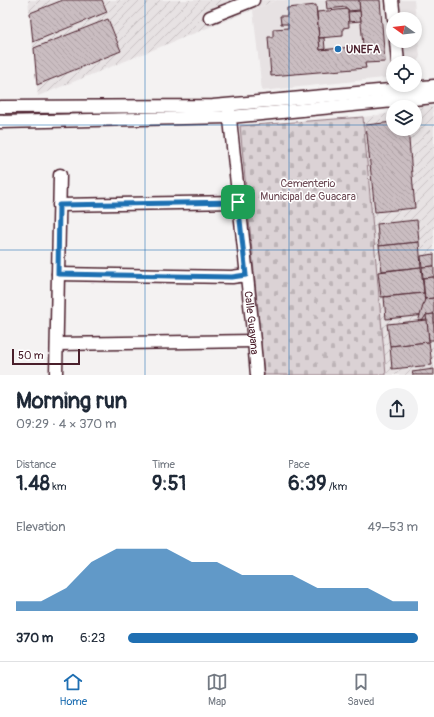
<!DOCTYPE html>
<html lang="en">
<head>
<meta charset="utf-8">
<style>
	:root { --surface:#fff; --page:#f2f2f3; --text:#1f2937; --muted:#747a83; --line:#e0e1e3; --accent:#1f6fb2 }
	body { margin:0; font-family:Pangolin,sans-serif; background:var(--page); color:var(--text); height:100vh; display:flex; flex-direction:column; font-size:15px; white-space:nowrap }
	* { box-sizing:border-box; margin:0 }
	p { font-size:13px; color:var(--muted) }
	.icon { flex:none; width:22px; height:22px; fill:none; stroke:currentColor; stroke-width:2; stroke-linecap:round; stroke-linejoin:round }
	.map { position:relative; height:375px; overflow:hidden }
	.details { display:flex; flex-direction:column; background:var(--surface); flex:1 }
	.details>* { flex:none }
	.needle { width:26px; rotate:284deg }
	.buttons { position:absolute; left:386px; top:12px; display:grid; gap:8px }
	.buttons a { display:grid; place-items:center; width:36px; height:36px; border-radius:50%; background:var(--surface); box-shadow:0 2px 6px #0003; font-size:20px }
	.scale { position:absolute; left:12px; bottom:10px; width:68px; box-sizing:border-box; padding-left:4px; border:2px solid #4a1f2b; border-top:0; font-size:11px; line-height:14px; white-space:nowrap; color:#4a1f2b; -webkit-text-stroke:3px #fff; paint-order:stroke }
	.pin { position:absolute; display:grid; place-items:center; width:34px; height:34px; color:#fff; margin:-17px; border-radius:8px; box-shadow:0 2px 6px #0006 }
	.round { display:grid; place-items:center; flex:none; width:42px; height:42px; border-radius:21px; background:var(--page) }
	.headline { display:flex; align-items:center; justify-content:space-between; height:68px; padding:0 16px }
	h1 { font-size:22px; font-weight:700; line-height:30px }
	.stats { display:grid; grid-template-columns:repeat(3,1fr); gap:6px; height:68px; padding:4px 16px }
	.stats div { display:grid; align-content:center }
	.stats b { font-size:20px; font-weight:700 }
	.stats small { font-size:11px; font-weight:400 }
	.stats p { font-size:11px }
	.chart { height:112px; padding:8px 16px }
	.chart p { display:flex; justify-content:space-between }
	.chart svg { width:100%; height:72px; margin-top:4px; fill:var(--accent); opacity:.7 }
	ul { padding:0 16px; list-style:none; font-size:13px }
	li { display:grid; grid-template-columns:64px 48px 1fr; align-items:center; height:30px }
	li i { height:10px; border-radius:5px; background:var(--accent) }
	.tab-bar { display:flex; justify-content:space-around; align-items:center; height:56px; border-top:1px solid var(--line); background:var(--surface); font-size:11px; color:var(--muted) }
	.tab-bar a { display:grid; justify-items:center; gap:2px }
	.tab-bar .selected { color:var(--accent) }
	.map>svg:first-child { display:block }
</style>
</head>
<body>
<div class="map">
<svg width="434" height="375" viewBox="0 0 434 375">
	<defs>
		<pattern id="industrial-furrows" width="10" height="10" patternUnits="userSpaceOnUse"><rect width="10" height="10" fill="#e7e2e3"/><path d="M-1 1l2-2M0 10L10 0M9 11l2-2" fill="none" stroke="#c8c1c3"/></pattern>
		<pattern id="cemetery-stones" width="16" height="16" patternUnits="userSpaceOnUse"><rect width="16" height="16" fill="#dbd2d5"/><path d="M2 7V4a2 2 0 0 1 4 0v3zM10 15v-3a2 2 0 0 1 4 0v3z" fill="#bdb4b7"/></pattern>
		<pattern id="building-back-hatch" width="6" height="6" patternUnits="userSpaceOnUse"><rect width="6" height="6" fill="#cabdc1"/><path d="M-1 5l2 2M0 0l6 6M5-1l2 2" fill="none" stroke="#afa2a6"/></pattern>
	</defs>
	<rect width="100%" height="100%" fill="#f4f2f2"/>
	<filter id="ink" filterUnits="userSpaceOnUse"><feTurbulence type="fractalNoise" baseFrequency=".025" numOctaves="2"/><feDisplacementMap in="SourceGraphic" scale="8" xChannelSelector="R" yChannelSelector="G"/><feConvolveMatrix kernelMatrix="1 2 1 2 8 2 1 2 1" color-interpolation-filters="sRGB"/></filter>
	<g filter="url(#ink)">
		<path fill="#e7e2e3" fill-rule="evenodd" d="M277 0H414L420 56 417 66 415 69V63H393V77L262 91 253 10ZM393 19H415V41H393Z"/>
		<g fill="url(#industrial-furrows)">
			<polygon points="28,0 277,0 38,96"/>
			<polygon points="432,104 434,120 434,375 386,375 363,117 393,113 393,129 415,129 415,107 411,107 411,106"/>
		</g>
		<polygon fill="url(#cemetery-stones)" stroke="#927880" points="363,117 386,375 264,375 240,126"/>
		<g fill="url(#building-back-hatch)" stroke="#4a1f2b">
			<polygon points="63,0 102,0 107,12 33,42 30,13"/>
			<polygon points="326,0 359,0 360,10 348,11 348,9 346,9 346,7 327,9"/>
			<polygon points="359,0 380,0 385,62 365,63 366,68 271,76 268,37 273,37 273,29 288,28 288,24 281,24 280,16 287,16 287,8 316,5 320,50 363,46"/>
			<polygon points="348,9 349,27 343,28 343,36 319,38 317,12"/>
			<polygon points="360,11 361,21 349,22 348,12"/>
			<polygon points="108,19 121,51 37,85 34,48"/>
			<polygon points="319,38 324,38 325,49 320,50"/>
			<polygon points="393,122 393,129 408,129 415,208 375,212 366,125"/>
			<polygon points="417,220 419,242 379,246 377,224"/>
			<polygon points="419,242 421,267 382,271 379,246"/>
			<polygon points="434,254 434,266 422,267 421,256"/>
			<polygon points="434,266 434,277 423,278 422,267"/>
			<polygon points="421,267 424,293 381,297 378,272"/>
			<polygon points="434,277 434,298 425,299 423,278"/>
			<polygon points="424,293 426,315 386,319 384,297"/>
			<polygon points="434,298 434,330 415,332 425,299"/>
			<polygon points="434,314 434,330 415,332 426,315"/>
			<polygon points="434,314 434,340 429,340 426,315"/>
			<polygon points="427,320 429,342 390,346 387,324"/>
			<polygon points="429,342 432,365 392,369 390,346"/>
			<polygon points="434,369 434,375 413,375 412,372"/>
		</g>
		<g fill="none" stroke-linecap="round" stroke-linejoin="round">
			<defs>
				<g id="minor">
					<polyline points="392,0 394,19"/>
					<polyline points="210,17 253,0"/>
					<polyline points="396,41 398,63"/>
					<polyline points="0,107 213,106 434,86"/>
					<path id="s1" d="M229 110 254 341 257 375"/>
					<polyline points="0,122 230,117 434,97"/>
					<polyline points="59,205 238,202"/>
					<polyline points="58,274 232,277 246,275"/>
					<polyline points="57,344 254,341"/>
					<polyline points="56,373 60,175"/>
				</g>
			</defs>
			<use href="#minor" stroke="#4a1f2b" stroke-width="15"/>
			<use href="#minor" stroke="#fff" stroke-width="12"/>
		</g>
	</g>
	<g fill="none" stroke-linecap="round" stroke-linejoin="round" filter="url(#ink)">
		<defs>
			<polygon id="route" points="238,202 246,275 232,277 58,274 59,205"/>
		</defs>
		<use href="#route" stroke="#fff" stroke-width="8"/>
		<use href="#route" stroke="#1f6fb2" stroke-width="5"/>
	</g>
	<path fill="none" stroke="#1f6fb2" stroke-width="1" stroke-opacity="0.55" d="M145 0V375M289 0V375M0 125H393M415 125H434M0 250H434"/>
	<circle fill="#1f6fb2" stroke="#fff" stroke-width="1.5" cx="338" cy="49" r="4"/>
	<g text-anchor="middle" stroke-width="3" stroke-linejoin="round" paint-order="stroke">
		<g font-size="11" font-weight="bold" fill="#4a1f2b" stroke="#fff" text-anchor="start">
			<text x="346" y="53">UNEFA</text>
		</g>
		<g font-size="11" fill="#6e4c56" stroke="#fff">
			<text x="308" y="187">Cementerio<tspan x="308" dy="13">Municipal de Guacara</tspan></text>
		</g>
		<g font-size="11" fill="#4a1f2b" stroke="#fff">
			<text dy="4" stroke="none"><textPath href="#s1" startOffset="214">Calle Guayana</textPath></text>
		</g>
	</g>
</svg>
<div class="buttons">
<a><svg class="needle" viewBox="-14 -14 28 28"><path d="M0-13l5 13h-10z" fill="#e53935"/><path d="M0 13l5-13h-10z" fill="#747a83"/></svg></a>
<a><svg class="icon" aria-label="locate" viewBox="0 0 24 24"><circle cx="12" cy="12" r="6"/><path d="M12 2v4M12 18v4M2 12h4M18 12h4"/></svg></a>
<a><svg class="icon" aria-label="layers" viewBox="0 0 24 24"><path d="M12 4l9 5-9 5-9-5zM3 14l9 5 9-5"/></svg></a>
</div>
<div class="scale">50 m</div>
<div class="pin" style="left:238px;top:202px;background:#1e9e55"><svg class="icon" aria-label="arrive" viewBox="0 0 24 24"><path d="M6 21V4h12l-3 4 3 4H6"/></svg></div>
</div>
<section class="details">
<div class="headline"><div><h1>Morning run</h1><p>09:29 · 4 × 370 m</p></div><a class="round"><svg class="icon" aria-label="share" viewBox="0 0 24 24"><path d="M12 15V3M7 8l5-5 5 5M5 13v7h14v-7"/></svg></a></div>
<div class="stats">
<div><p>Distance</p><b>1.48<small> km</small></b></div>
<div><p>Time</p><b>9:51</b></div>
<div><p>Pace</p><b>6:39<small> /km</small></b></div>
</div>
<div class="chart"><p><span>Elevation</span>49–53 m</p>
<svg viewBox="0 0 160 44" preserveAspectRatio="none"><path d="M0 44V38L10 38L20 30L30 14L40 6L50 6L60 6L70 14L80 14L90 22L100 22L110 22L120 30L130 30L140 30L150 38L160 38V44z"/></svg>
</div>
<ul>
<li><b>370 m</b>6:23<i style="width:100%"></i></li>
</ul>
</section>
<nav class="tab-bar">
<a class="selected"><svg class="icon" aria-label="home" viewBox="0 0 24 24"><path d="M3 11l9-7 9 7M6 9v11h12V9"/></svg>Home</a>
<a><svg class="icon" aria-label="map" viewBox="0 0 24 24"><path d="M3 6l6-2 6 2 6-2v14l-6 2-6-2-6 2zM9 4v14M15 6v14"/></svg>Map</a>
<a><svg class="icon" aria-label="saved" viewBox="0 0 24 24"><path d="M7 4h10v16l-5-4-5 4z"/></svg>Saved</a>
</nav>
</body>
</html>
